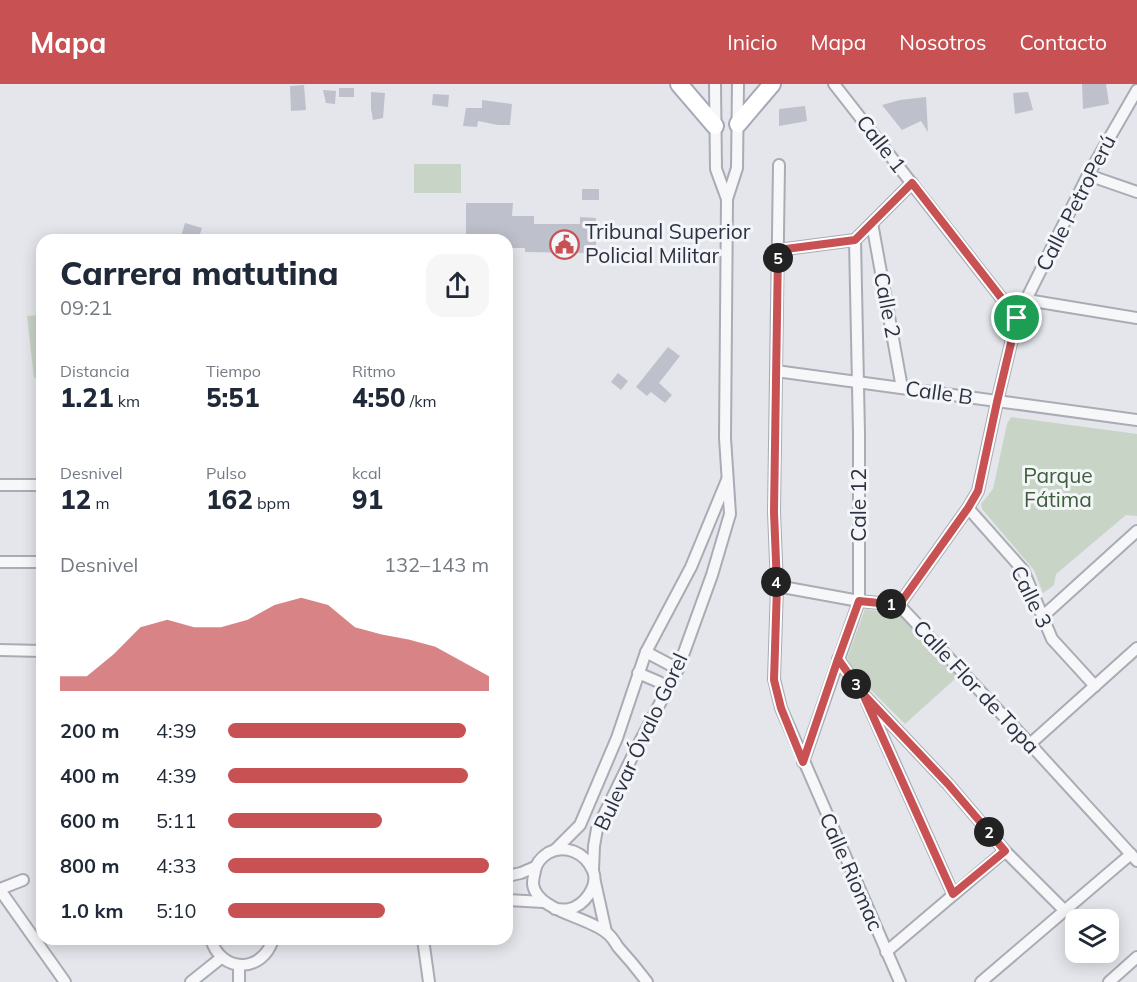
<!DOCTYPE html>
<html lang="es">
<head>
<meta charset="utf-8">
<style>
	:root { --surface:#fff; --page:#f6f6f7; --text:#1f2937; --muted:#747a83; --accent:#c85154 }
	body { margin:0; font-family:Mulish,sans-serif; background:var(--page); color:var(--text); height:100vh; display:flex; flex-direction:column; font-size:22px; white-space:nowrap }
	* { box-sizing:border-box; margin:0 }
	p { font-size:20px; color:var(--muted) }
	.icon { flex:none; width:33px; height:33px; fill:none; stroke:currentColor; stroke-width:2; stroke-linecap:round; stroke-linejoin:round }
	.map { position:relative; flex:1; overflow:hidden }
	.panel { position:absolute; left:36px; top:150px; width:477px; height:711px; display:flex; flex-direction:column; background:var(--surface); border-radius:18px; box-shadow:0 3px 15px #0003 }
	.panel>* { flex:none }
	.tools { position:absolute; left:1065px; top:825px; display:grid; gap:12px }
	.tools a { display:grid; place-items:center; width:54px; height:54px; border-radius:12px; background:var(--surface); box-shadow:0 3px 15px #0003; font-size:30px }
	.pin { position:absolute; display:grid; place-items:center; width:51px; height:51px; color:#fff; margin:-26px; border:3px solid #fff; border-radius:50%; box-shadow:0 2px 6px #0007 }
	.km { position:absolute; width:30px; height:30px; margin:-15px; border-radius:50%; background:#222; color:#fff; font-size:16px; line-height:30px; text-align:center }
	.round { display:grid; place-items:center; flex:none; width:63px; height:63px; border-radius:18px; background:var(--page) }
	.head { display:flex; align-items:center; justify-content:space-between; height:102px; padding:0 24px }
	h1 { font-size:33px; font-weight:800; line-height:45px }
	.stats { display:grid; grid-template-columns:repeat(3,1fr); gap:9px; height:102px; padding:6px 24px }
	.stats div { display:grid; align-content:center }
	.stats b { font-size:26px; font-weight:800 }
	.stats small { font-size:16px; font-weight:400 }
	.stats p { font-size:16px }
	.chart { height:168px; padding:12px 24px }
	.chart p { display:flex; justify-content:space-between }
	.chart svg { width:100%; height:108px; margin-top:6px; fill:var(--accent); opacity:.7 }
	ul { padding:0 24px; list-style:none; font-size:20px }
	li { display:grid; grid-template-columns:96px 72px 1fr; align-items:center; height:45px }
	li i { height:15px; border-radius:8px; background:var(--accent) }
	header { display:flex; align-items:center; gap:36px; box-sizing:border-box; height:84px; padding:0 30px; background:var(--accent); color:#fff }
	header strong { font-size:28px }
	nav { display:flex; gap:33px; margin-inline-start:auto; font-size:21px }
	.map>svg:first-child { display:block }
</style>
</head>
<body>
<header>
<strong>Mapa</strong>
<nav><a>Inicio</a><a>Mapa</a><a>Nosotros</a><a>Contacto</a></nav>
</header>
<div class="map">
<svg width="1137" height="898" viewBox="0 0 1137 898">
	<rect width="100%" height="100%" fill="#e4e6eb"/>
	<g fill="#c7d4c6">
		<rect x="414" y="80" width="47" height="29"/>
		<polygon points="42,231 42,293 34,294 27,232"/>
		<polygon points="1011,333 1137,350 1137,432 1126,431 1056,490 1054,501 1043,509 1034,486 982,425 981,420 993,405 1007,340"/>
		<polygon points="865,525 900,531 957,593 905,640 845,580"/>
	</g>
	<g fill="#bec1cb">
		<polygon points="1082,0 1106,0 1109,20 1083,25"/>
		<polygon points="304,1 306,26 291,27 290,2"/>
		<rect x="339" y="4" width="15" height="9"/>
		<polygon points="323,6 336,7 335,20 326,19"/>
		<polygon points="371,8 385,9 383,34 373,36 371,25"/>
		<polygon points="1028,8 1033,26 1015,30 1013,9"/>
		<polygon points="433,10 449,11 448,23 432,21"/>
		<polygon points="926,13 928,48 921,37 902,46 882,21 900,16"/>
		<polygon points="482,16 512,20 510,41 498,41 478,37 477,43 463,42 466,24 482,24"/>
		<polygon points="805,22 807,37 779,42 779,25"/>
		<rect x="582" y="105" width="17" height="11"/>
		<polygon points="466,119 513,119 512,132 534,132 534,140 580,140 580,133 596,134 596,162 587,161 587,169 525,168 525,164 507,164 507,156 499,156 499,150 466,150"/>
		<polygon points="185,139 202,144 198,156 180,156"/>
		<polygon points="668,263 680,272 659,299 672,311 665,319 651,308 647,312 636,303"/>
		<polygon points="618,289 628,297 621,306 611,298"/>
	</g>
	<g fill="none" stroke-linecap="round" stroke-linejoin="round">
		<defs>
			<g id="street">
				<polyline points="715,0 716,85 727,115"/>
				<polyline points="834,0 1017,234"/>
				<polyline points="779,81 774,428 777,502 774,595 781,624 900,898"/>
				<polyline points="1088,91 1137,108"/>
				<polyline points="872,139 902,304"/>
				<polyline points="855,156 912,99"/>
				<polyline points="778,166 855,156"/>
				<polyline points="1027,216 1137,234"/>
				<polyline points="776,287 1137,336"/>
				<polyline points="0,401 42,401"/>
				<polyline points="968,424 1023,486 1052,555 1095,602"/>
				<polyline points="0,478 42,478"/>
				<polyline points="777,502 859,517 899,521 1030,660 1137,777"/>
				<polyline points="899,521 968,424 978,407 997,318 1017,234 1088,91 1137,6"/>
				<polyline points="1042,533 1137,447"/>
				<polyline points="0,566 42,567"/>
				<polyline points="646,568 678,585"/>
				<polyline points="838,575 863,610 948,700 1005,767 1065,827"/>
				<polyline points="638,589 659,598 667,604"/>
				<polyline points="867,618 953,810"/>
				<polyline points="1030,660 1137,564"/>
				<polyline points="803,678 859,517 859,349 855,156"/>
				<polyline points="555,766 580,741 617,654 646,568 691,483 727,396"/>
				<polyline points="593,786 594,762 597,745 636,665 678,585 712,491 730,430 725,354 727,115 737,84 738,0"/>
				<polyline points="507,792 521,789 535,783"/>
				<polyline points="595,798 606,848"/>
				<polyline points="0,805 23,796"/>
				<polyline points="0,806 65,898"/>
				<polyline points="507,816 543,818"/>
				<path d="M555 825C560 825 565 826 569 825 584 822 599 802 593 787 585 768 565 760 548 769 542 773 536 779 535 787 534 791 533 796 533 800 536 827 589 833 607 849 611 852 615 858 618 863 628 874 638 886 647 898"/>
				<path d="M211 855C221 890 263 889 273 855"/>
				<polyline points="423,855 429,898"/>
				<polyline points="886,868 1005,767"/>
				<polyline points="191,898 221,874"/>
				<polyline points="239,898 239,881"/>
				<polyline points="981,898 1131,770"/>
				<polyline points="1109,898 1137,873"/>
			</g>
			<g id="primary">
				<polyline points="679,0 715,42"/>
				<polyline points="738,40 772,0"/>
			</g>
		</defs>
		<use href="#street" stroke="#a9acb5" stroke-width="14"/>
		<use href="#primary" stroke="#a4a9b6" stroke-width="20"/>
		<use href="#street" stroke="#f7f7f9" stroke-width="10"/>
		<use href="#primary" stroke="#fff" stroke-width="16"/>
	</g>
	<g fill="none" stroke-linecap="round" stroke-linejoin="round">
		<defs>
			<polyline id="route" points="1017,234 997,318 978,407 968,424 899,521 859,517 838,575 863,610 948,700 1005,767 953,810 863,610 838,575 803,678 781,624 774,596 777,502 774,428 778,166 855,156 912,99 1017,234"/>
		</defs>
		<use href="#route" stroke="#fff" stroke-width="12"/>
		<use href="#route" stroke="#c85154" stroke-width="8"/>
	</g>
	<defs>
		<symbol id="civic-ring" viewBox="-11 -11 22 22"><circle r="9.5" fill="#f4f5f8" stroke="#c85154" stroke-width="1.5"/><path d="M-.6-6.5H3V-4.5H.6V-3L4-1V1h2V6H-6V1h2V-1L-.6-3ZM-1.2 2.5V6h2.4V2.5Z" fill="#c85154"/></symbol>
	</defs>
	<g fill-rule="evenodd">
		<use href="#civic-ring" x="548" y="144" width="33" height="33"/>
	</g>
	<g text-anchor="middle" stroke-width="6" stroke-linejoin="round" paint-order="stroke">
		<g font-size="21" fill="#2c3243" stroke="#f4f5f8">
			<text transform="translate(881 60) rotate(52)" y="7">Calle 1</text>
			<text transform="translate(1076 119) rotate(-63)" y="7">Calle PetroPerú</text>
			<text transform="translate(887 221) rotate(79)" y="7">Calle 2</text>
			<text transform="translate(939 309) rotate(8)" y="7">Calle B</text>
			<text transform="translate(859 421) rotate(-90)" y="7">Cale 12</text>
			<text transform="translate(1031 513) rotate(64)" y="7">Calle 3</text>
			<text transform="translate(976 603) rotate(47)" y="7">Calle Flor de Topa</text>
			<text transform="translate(641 658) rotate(-65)" y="7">Bulevar Óvalo Gorel</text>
			<text transform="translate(851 788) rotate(66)" y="7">Calle Riomac</text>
		</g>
		<g font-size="21" fill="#2c3243" stroke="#f4f5f8" text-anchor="start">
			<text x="585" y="155">Tribunal Superior<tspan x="585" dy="24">Policial Militar</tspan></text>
		</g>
		<g font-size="21" fill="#3c5e3a" stroke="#f4f5f8">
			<text x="1058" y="399">Parque<tspan x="1058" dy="24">Fátima</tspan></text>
		</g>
	</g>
</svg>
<div class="tools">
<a><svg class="icon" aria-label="layers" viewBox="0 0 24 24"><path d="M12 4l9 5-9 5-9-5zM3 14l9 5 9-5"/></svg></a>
</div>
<div class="pin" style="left:1017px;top:234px;background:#1e9e55"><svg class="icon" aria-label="arrive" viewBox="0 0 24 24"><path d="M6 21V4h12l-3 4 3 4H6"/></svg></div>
<b class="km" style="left:891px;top:520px">1</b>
<b class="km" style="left:989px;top:748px">2</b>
<b class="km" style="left:856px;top:600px">3</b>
<b class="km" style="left:776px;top:498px">4</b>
<b class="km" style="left:778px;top:174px">5</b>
<section class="panel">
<div class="head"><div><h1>Carrera matutina</h1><p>09:21</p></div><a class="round"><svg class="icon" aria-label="share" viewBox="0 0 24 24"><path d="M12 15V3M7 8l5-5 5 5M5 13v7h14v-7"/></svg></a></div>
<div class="stats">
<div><p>Distancia</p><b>1.21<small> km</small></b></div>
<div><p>Tiempo</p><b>5:51</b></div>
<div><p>Ritmo</p><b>4:50<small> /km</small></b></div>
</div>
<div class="stats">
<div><p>Desnivel</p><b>12<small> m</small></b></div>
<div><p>Pulso</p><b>162<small> bpm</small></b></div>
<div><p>kcal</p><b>91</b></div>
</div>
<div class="chart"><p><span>Desnivel</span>132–143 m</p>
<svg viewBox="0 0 160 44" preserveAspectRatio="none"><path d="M0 44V38L10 38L20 29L30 18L40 15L50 18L60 18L70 15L80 9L90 6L100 9L110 18L120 21L130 23L140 26L150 32L160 38V44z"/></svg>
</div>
<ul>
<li><b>200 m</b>4:39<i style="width:91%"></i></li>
<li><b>400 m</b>4:39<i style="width:92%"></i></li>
<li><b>600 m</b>5:11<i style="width:59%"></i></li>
<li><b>800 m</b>4:33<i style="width:100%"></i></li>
<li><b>1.0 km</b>5:10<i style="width:60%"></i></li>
</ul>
</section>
</div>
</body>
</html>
